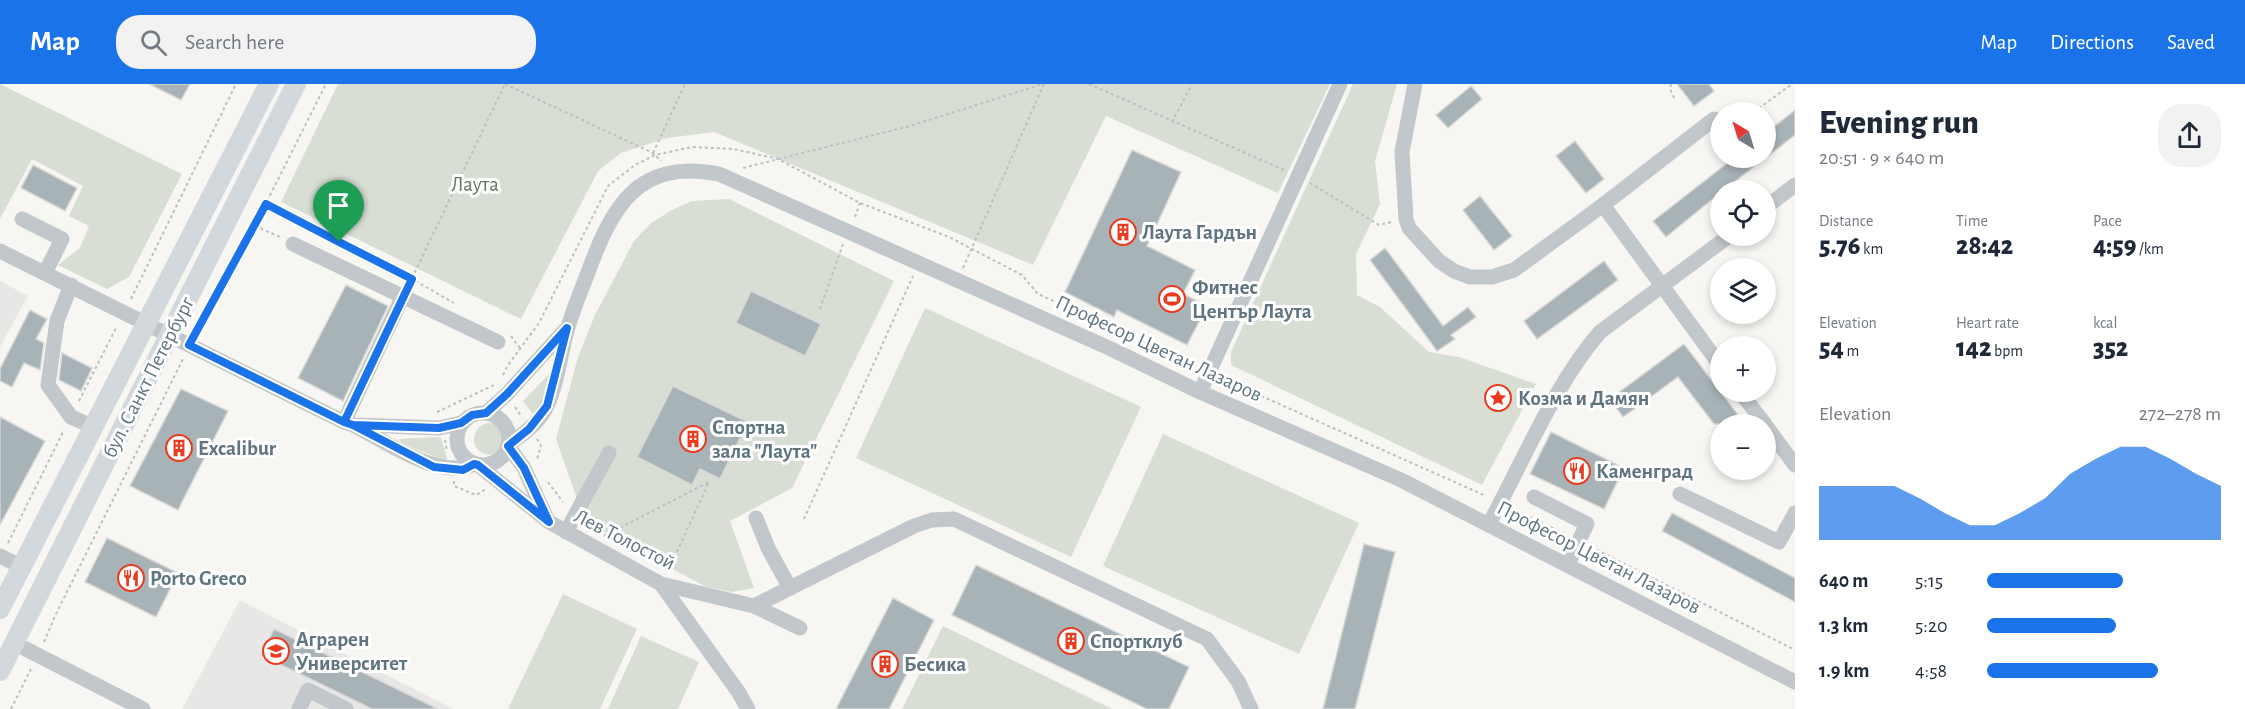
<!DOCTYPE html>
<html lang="en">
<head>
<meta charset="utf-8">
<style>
	:root { --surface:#fff; --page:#f2f2f3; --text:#1f2937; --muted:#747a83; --accent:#1a73e8 }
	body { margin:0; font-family:"Alegreya Sans",sans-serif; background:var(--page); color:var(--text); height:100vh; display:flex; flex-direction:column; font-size:22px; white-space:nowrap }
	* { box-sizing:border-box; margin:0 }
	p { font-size:20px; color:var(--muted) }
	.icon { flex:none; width:33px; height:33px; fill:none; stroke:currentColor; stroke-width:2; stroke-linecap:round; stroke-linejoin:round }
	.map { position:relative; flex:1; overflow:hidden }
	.details { display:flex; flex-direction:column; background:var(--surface); width:450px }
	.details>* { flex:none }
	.needle { width:39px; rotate:322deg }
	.fabs { position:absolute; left:1710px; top:18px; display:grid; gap:12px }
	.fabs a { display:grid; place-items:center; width:66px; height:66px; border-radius:50%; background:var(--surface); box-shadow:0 3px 9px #0003; font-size:30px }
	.pin { position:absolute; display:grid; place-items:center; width:51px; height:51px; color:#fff; margin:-62px -26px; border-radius:50% 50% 50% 0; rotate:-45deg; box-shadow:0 0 6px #0007 }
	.pin .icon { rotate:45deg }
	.round { display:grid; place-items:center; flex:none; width:63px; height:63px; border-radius:24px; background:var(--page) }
	.head { display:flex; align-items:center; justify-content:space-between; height:102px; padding:0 24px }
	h1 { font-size:33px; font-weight:800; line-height:45px }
	.stats { display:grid; grid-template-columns:repeat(3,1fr); gap:9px; height:102px; padding:6px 24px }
	.stats div { display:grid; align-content:center }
	.stats b { font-size:26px; font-weight:800 }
	.stats small { font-size:16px; font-weight:400 }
	.stats p { font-size:16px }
	.chart { height:168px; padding:12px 24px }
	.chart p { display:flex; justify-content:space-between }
	.chart svg { width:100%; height:108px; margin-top:6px; fill:var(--accent); opacity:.7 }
	ul { padding:0 24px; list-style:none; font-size:20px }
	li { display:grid; grid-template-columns:96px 72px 1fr; align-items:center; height:45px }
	li i { height:15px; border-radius:8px; background:var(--accent) }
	header { display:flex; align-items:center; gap:36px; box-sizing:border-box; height:84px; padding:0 30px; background:var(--accent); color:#fff }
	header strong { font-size:28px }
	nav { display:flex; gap:33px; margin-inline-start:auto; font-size:21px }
	.search { width:420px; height:54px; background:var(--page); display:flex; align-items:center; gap:15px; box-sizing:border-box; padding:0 21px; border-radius:24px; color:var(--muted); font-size:22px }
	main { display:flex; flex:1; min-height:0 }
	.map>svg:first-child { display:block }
</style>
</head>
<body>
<header>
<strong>Map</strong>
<div class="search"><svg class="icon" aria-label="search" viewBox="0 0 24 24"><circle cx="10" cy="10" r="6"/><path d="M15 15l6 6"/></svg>Search here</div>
<nav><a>Map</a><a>Directions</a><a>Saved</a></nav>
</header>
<main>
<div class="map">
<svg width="1795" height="625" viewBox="0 0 1795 625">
	<rect width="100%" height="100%" fill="#f7f6f3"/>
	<g fill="#e7e8e6">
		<polygon points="0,197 28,212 0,263"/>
		<polygon points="240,516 453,625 182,625"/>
	</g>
	<g fill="#d8ded4">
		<polygon points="0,0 182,90 129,193 107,205 58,181 80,164 89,142 69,132 83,102 32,75 0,135"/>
		<polygon points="338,0 1330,0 1278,109 1106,32 1033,181 714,48 667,54 621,69 598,87 521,235 281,118"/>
		<polygon points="1353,0 1397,0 1375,77 1380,120 1356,170 1357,211 1380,223 1429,268 1459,273 1536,300 1482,401 1231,281 1231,268"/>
		<polygon points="729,115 894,197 792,404 730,437 754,504 732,508 706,503 585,438 556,355 578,273 595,231 634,157 650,140 670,127 692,117"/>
		<polygon points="925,224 1141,323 1071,473 856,374"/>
		<polygon points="550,289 553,291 535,333 523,317"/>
		<circle cx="490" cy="355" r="16"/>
		<polygon points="1163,350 1359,439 1299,570 1103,482"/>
		<polygon points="441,353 448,378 401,359 399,355"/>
		<polygon points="563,510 637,545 600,625 508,625"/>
		<polygon points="943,542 1112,625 902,625"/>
		<polygon points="641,552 699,578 678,625 608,625"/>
	</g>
	<g fill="#a8b3b7" stroke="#d8d8d6" stroke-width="1.5">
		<polygon points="149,0 190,0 181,16"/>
		<polygon points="1677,0 1709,0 1714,7 1694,22"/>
		<polygon points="1471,2 1482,15 1448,44 1436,31"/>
		<polygon points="1795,26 1795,51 1724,106 1720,106 1720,109 1666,153 1653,137 1734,74 1766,74 1766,49"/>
		<polygon points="1575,57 1604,95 1586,109 1556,72"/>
		<polygon points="1132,66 1181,88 1147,162 1195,186 1183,210 1207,222 1187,261 1117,226 1114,233 1065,208"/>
		<polygon points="33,81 77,104 65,127 21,104"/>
		<polygon points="1480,112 1512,152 1494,166 1463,126"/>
		<polygon points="1385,164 1443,242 1468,223 1476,233 1451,251 1455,255 1437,267 1370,176"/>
		<polygon points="1604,177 1618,196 1537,255 1524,237"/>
		<polygon points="346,201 388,222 343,317 298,294"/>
		<polygon points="751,207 821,240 805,272 736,239"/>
		<polygon points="30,226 47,235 36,255 44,259 40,286 24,279 12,303 0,297 0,285"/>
		<polygon points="1684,260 1745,340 1714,340 1678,293 1623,333 1610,315"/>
		<polygon points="62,269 92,284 81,307 59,296"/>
		<polygon points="673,302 748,338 720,395 700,385 692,401 637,373"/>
		<polygon points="181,305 228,327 178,426 130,402"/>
		<polygon points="0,333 45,357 0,441"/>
		<polygon points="1551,348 1624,384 1604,425 1530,390"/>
		<polygon points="1672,429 1795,494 1795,518 1662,447"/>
		<polygon points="107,454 178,489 156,533 85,498"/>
		<polygon points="1364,460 1395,468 1355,625 1323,625"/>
		<polygon points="976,481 1189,583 1169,625 1147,625 952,531"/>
		<polygon points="893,514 934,536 889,625 836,625"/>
		<polygon points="274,545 438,625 372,625 261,571"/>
	</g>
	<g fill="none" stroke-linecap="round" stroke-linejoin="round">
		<g stroke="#bbbfc1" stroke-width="2" stroke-dasharray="3 3" stroke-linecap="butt">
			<polyline points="505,0 653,69 661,77"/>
			<polyline points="1089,0 1284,86"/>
			<polyline points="1671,0 1670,5 1675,16"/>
			<polyline points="1754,28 1792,0"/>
			<polyline points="1172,38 1192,0"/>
			<polyline points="653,69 685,0"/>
			<polyline points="743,84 910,42 1043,0"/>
			<polyline points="1310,99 1379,141 1392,138"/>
			<polyline points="266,120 412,195 454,219"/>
			<polyline points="855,133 860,119"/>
			<polyline points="255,142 280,153"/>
			<polyline points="963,184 1044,0"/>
			<polyline points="412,194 505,0"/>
			<polyline points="131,215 236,0"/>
			<polyline points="820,225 843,160"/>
			<polyline points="196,249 255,141 326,0"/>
			<polyline points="511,252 520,264"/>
			<polyline points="503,291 508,281 539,239 608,102 635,81 655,71 692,63 734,65 778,75 860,119 949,153 1022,191 1038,210 1196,282"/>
			<polyline points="1223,295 1486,412"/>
			<polyline points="79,317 117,242"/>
			<polyline points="515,323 522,333"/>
			<polyline points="437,328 494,301"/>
			<polyline points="537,355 541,362 537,375"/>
			<polyline points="445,356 447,368"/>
			<polyline points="454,397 454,402 476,411 486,405"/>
			<polyline points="548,398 563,418"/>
			<polyline points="1513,425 1565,450"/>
			<polyline points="804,435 913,192"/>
			<polyline points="604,452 709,398 668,487"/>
			<polyline points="8,459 64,346"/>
			<polyline points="1591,463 1795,566"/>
			<polyline points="44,558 55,532 183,275"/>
			<polyline points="11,625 31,585"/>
		</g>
		<g stroke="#c1c7ca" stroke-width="15">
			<polyline points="1415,0 1402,68 1406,135 1409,144 1439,177 1454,187 1470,193 1492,193 1514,186 1603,121 1720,281"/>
			<polyline points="1603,121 1714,35"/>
			<polyline points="1766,123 1795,101"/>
			<polyline points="22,135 62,155 45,189"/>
			<polyline points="293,160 498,258"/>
			<path d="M0 167 344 338 353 341C385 357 440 397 474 380"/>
			<polyline points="71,201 57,237 48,301 71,333 94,343"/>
			<polyline points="1200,308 1340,0"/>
			<polyline points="1740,308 1765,340"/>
			<circle cx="483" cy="355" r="26"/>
			<polyline points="486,329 507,310 565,246"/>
			<polyline points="344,338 403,212"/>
			<polyline points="359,341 439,344 461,339"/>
			<polyline points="1766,342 1795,381"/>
			<path d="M508 360C523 351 539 339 547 322 558 299 560 271 567 247 572 228 580 209 587 191 612 123 637 74 719 90L1109 264 1200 308 1401 396 1795 598"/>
			<polyline points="508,362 524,384 547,435"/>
			<polyline points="478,381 549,438 661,500 754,522 800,544"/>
			<polyline points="1680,410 1779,458 1795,429"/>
			<polyline points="1534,413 1587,440 1568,480"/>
			<polyline points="756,434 768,464 790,504"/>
			<path d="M1489 440C1523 378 1554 301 1600 248L1729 152"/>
			<polyline points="566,448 609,369"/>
			<polyline points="0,472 22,483"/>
			<polyline points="661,500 739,609 748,625"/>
			<polyline points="754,522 914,442 932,436 954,435 1207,555 1238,597 1251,625"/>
			<polyline points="14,559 143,625"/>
			<polyline points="299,625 308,606 346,625"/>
		</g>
		<g stroke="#d2d8dc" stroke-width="20">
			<polyline points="0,525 269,0"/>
			<polyline points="0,587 296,0"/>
		</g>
	</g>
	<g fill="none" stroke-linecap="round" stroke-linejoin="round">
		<defs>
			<polyline id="route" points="339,158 412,195 344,338 353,341 434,383 463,386 474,380 478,381 549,438 524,384 508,362 529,345 547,322 567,244 507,310 486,329 472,331 461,339 439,344 353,341 344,338 189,261 266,120 339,158"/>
		</defs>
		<use href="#route" stroke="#fff" stroke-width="12"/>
		<use href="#route" stroke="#1a73e8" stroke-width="8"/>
	</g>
	<defs>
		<symbol id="building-ring" viewBox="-11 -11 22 22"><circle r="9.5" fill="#fff" stroke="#eb3b1e" stroke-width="1.5"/><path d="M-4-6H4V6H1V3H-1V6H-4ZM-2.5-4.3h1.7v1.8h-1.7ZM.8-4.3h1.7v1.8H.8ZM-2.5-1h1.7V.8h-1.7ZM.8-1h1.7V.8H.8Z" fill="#eb3b1e"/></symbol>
		<symbol id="stadium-ring" viewBox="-11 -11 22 22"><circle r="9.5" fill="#fff" stroke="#eb3b1e" stroke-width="1.5"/><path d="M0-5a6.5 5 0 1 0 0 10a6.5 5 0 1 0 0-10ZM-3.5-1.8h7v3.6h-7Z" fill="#eb3b1e"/></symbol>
		<symbol id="sight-ring" viewBox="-11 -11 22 22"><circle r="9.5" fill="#fff" stroke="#eb3b1e" stroke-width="1.5"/><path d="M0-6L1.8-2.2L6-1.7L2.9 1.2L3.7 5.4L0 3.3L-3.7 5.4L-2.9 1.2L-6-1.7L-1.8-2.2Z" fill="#eb3b1e"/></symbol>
		<symbol id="restaurant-ring" viewBox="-11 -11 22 22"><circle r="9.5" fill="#fff" stroke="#eb3b1e" stroke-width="1.5"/><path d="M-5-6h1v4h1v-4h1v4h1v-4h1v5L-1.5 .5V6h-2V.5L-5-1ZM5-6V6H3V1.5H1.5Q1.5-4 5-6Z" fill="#eb3b1e"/></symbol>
		<symbol id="university-ring" viewBox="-11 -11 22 22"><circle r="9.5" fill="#fff" stroke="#eb3b1e" stroke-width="1.5"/><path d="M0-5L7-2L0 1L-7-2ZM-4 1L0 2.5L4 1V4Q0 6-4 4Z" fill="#eb3b1e"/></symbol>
	</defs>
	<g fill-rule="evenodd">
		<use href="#building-ring" x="1108" y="133" width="30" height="30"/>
		<use href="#stadium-ring" x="1157" y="200" width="30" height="30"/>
		<use href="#sight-ring" x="1483" y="299" width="30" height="30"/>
		<use href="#building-ring" x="678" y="340" width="30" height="30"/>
		<use href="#building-ring" x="164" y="349" width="30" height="30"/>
		<use href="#restaurant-ring" x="1562" y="372" width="30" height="30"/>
		<use href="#restaurant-ring" x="116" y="479" width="30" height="30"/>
		<use href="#building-ring" x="1056" y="542" width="30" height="30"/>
		<use href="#university-ring" x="261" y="552" width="30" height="30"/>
		<use href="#building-ring" x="870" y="565" width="30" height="30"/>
	</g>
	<g text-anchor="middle" stroke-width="6" stroke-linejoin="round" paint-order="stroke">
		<g font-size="21" fill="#66775f" stroke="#fff">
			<text x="475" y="107">Лаута</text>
		</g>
		<g font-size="21" font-weight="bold" fill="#607580" stroke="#fff" text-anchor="start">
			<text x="1142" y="155">Лаута Гардън</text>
			<text x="1192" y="210">Фитнес<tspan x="1192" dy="24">Център Лаута</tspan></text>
			<text x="1518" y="321">Козма и Дамян</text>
			<text x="712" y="350">Спортна<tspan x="712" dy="24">зала "Лаута"</tspan></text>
			<text x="198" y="371">Excalibur</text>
			<text x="1596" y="394">Каменград</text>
			<text x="150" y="501">Porto Greco</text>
			<text x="296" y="562">Аграрен<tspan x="296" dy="24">Университет</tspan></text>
			<text x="1090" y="564">Спортклуб</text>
			<text x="904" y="587">Бесика</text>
		</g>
		<g font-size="21" fill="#607580" stroke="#fff">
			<text transform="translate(1159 264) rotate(25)" y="7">Професор Цветан Лазаров</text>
			<text transform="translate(148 293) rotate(-63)" y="7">бул. Санкт Петербург</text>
			<text transform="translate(625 455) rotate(27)" y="7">Лев Толостой</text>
			<text transform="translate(1599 473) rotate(27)" y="7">Професор Цветан Лазаров</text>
		</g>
	</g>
</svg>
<div class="fabs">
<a><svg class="needle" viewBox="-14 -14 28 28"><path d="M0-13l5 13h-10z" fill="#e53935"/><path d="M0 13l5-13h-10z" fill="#747a83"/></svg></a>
<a><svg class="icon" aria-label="locate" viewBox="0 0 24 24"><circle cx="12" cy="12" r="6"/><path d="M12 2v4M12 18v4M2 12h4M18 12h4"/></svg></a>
<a><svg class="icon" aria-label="layers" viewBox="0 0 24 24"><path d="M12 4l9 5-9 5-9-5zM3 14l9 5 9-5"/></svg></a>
<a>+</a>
<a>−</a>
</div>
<div class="pin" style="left:339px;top:158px;background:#1e9e55"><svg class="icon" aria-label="arrive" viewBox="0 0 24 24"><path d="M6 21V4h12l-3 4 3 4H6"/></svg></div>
</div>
<section class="details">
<div class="head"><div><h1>Evening run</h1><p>20:51 · 9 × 640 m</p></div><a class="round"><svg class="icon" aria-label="share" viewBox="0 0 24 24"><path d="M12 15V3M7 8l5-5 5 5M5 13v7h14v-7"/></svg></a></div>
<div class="stats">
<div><p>Distance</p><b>5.76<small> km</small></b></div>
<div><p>Time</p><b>28:42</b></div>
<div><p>Pace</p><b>4:59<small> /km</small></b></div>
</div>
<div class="stats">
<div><p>Elevation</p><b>54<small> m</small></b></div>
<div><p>Heart rate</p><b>142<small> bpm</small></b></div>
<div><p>kcal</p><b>352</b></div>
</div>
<div class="chart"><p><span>Elevation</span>272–278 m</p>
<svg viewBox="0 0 160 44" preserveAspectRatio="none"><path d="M0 44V22L10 22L20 22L30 22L40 27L50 33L60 38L70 38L80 33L90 27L100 17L110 11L120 6L130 6L140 11L150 17L160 22V44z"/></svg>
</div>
<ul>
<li><b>640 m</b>5:15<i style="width:58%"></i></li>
<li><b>1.3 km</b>5:20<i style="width:55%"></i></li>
<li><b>1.9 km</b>4:58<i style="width:73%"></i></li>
</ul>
</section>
</main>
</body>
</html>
